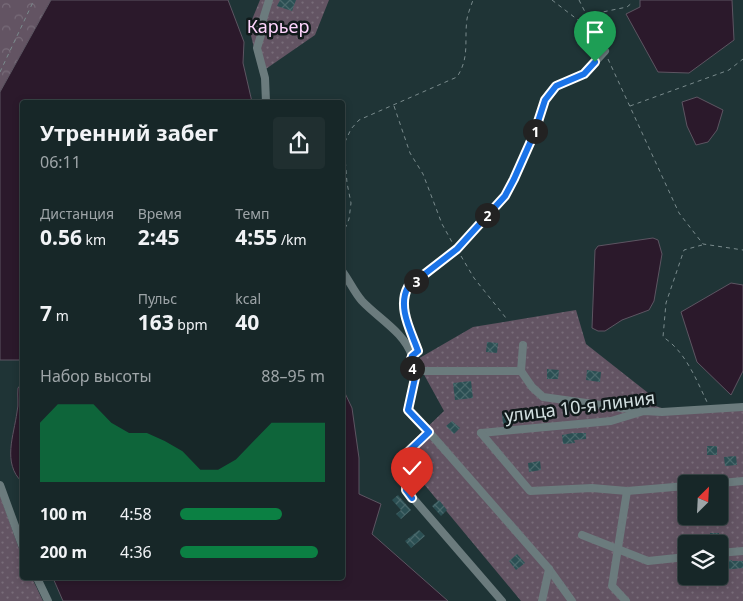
<!DOCTYPE html>
<html lang="ru">
<head>
<meta charset="utf-8">
<style>
	:root { --surface:#172728; --page:#202f30; --text:#f1f3f6; --muted:#9ea5a8; --line:#364445; --accent:#0b8043 }
	body { margin:0; font-family:"Noto Sans",sans-serif; background:var(--page); color:var(--text); height:100vh; display:flex; flex-direction:column; font-size:19px; white-space:nowrap }
	* { box-sizing:border-box; margin:0 }
	p { font-size:16px; color:var(--muted) }
	.icon { flex:none; width:28px; height:28px; fill:none; stroke:currentColor; stroke-width:2; stroke-linecap:round; stroke-linejoin:round }
	.map { position:relative; flex:1; overflow:hidden }
	.panel { position:absolute; left:20px; top:100px; width:325px; height:480px; display:flex; flex-direction:column; background:var(--surface); border-radius:5px; box-shadow:0 2px 8px #0003,0 0 0 1px var(--line) }
	.panel>* { flex:none }
	.needle { width:32px; rotate:24deg }
	.buttons { position:absolute; left:678px; top:475px; display:grid; gap:10px }
	.buttons a { display:grid; place-items:center; width:50px; height:50px; border-radius:5px; background:var(--surface); box-shadow:0 2px 8px #0003,0 0 0 1px var(--line); font-size:25px }
	.pin { position:absolute; display:grid; place-items:center; width:42px; height:42px; color:#fff; margin:-51px -21px; border-radius:50% 50% 50% 0; rotate:-45deg; box-shadow:0 0 5px #0007 }
	.pin .icon { rotate:45deg }
	.km { position:absolute; width:25px; height:25px; margin:-12px; border-radius:50%; background:#222; color:#fff; font-size:14px; line-height:25px; text-align:center }
	.round { display:grid; place-items:center; flex:none; width:52px; height:52px; border-radius:5px; background:var(--page) }
	.headline { display:flex; align-items:center; justify-content:space-between; height:85px; padding:0 20px }
	h1 { font-size:22px; font-weight:700; line-height:38px }
	.stats { display:grid; grid-template-columns:repeat(3,1fr); gap:8px; height:85px; padding:5px 20px }
	.stats div { display:grid; align-content:center }
	.stats b { font-size:21px; font-weight:700 }
	.stats small { font-size:14px; font-weight:400 }
	.stats p { font-size:14px }
	.chart { height:140px; padding:10px 20px }
	.chart p { display:flex; justify-content:space-between }
	.chart svg { width:100%; height:90px; margin-top:5px; fill:var(--accent); opacity:.7 }
	ul { padding:0 20px; list-style:none; font-size:16px }
	li { display:grid; grid-template-columns:80px 60px 1fr; align-items:center; height:38px }
	li i { height:12px; border-radius:6px; background:var(--accent) }
	.map>svg:first-child { display:block }
</style>
</head>
<body>
<div class="map">
<svg width="743" height="601" viewBox="0 0 743 601">
	<defs>
		<pattern id="forest-crowns" width="20" height="18" patternUnits="userSpaceOnUse" patternTransform="scale(1.25)"><rect width="20" height="18" fill="#635463"/><path d="M2 6a3 3 0 1 1 6 0M12 15a3 3 0 1 1 6 0" fill="none" stroke="#786c79"/></pattern>
		<pattern id="garden-dots" width="8" height="8" patternUnits="userSpaceOnUse" patternTransform="scale(1.25)"><rect width="8" height="8" fill="#635463"/><path d="M2 2h.1M6 6h.1" fill="none" stroke="#786c79" stroke-width="1.8" stroke-linecap="round"/></pattern>
		<pattern id="building-cross-hatch" width="8" height="8" patternUnits="userSpaceOnUse" patternTransform="scale(1.25)"><rect width="8" height="8" fill="#2b4f53"/><path d="M0 0l8 8M0 8l8-8" fill="none" stroke="#49686b"/></pattern>
	</defs>
	<rect width="100%" height="100%" fill="#1f3436"/>
	<polygon fill="url(#forest-crowns)" points="0,0 51,0 0,92"/>
	<g fill="url(#garden-dots)" fill-rule="evenodd">
		<polygon points="260,0 329,0 315,35 260,73 249,27"/>
		<path d="M576 310 586 344 652 396V405L681 414 743 409V601H521L399 454 444 411 416 360 473 327ZM686 484H719V516H686ZM686 544H719V576H686Z"/>
		<polygon points="0,495 22,557 22,578 32,578 43,601 0,601"/>
	</g>
	<g fill="#2b192b" stroke="#5d5562">
		<polygon points="51,0 228,0 244,42 243,63 252,102 22,102 22,363 19,360 0,360 0,92"/>
		<polygon points="640,0 732,0 734,40 689,73 658,72 626,14 640,7"/>
		<polygon points="697,97 723,110 717,130 708,142 696,145 687,126 682,102"/>
		<polygon points="653,238 658,240 662,254 654,301 649,310 622,320 605,331 598,331 592,328 595,250 598,246"/>
		<polygon points="731,283 743,285 743,371 731,395 697,362 681,312"/>
		<path d="M22 383V482C2 463 14 435 17 412 19 404 17 396 18 388Z"/>
		<polygon points="343,389 352,408 359,458 359,494 381,504 372,534 448,601 63,601 53,578 342,578"/>
	</g>
	<g fill="url(#building-cross-hatch)">
		<polygon points="280,0 296,0 292,11 277,6"/>
		<polygon points="487,342 498,343 497,353 486,352"/>
		<polygon points="547,369 559,370 558,379 547,379"/>
		<polygon points="587,370 601,372 600,382 586,380"/>
		<polygon points="471,381 473,398 455,400 453,383"/>
		<polygon points="510,413 511,424 503,424 502,414"/>
		<polygon points="452,421 460,428 454,434 446,426"/>
		<polygon points="573,433 586,433 586,439 574,440 575,443 563,444 562,435"/>
		<rect x="707" y="446" width="10" height="9"/>
		<polygon points="736,456 737,465 725,466 724,457"/>
		<polygon points="540,461 541,470 529,472 528,463"/>
		<polygon points="398,495 411,510 401,519 396,514 401,510 392,500"/>
		<polygon points="439,500 447,510 441,516 432,506"/>
		<polygon points="419,530 425,536 411,548 405,541"/>
		<polygon points="710,533 719,533 719,542 710,543"/>
		<polygon points="517,554 525,563 516,570 509,561"/>
		<polygon points="732,560 732,561 743,561 743,568 723,570 723,561"/>
	</g>
	<g fill="none" stroke-linecap="round" stroke-linejoin="round">
		<g stroke="#7a8b8d" stroke-width="1" stroke-dasharray="4 4" stroke-linecap="butt">
			<polyline points="552,0 578,20 589,20"/>
			<polyline points="579,0 601,44"/>
			<polyline points="588,15 627,7 633,2"/>
			<polyline points="608,59 679,213 703,244 743,250"/>
			<polyline points="0,72 34,0"/>
			<polyline points="394,106 410,153 423,174 442,224 452,242"/>
			<polyline points="630,106 729,70 743,59"/>
			<path d="M342 236 349 219 351 203 347 183 344 144 351 129 359 120 457 77C470 57 464 41 467 19 468 13 471 6 473 0"/>
			<path d="M702 245 684 250 666 303 663 337C685 351 696 379 707 402"/>
			<polyline points="461,256 474,278 506,318"/>
		</g>
		<g stroke="#6b7b7d" stroke-width="8">
			<polyline points="266,102 265,78 257,48 261,35 261,26 269,0"/>
			<path d="M342 271C349 280 354 292 362 301 379 319 404 332 412 356"/>
			<polyline points="523,345 521,371 532,387 543,397 644,411"/>
			<polyline points="425,371 521,371"/>
			<polyline points="429,432 549,569 572,601"/>
			<polyline points="481,433 611,421 644,411 662,412 743,407"/>
			<polyline points="481,433 530,491 592,488 627,491 686,486"/>
			<polyline points="710,484 743,481"/>
			<polyline points="0,485 22,545"/>
			<polyline points="582,535 648,561 686,557"/>
			<polyline points="719,553 743,551"/>
			<polyline points="37,578 48,601"/>
			<path d="M502 601 406 490 408 452 429 432 408 410 415 378 410 362 412 356 418 351C411 331 397 307 408 287L457 249 505 196 514 179 534 134 545 100 556 86 584 74 605 51"/>
			<polyline points="542,601 549,569"/>
			<polyline points="626,601 612,586 627,491"/>
		</g>
	</g>
	<g fill="none" stroke-linecap="round" stroke-linejoin="round">
		<defs>
			<path id="route" d="M412 498 406 490 408 452 429 432 408 410 415 378 410 362 412 356 418 351C411 331 397 307 408 287L457 249 505 196 514 179 534 134 545 100 556 86 584 74 595 62"/>
		</defs>
		<use href="#route" stroke="#fff" stroke-width="10"/>
		<use href="#route" stroke="#1a73e8" stroke-width="6"/>
	</g>
	<g text-anchor="middle" stroke-width="5" stroke-linejoin="round" paint-order="stroke">
		<g font-size="18" fill="#fed4fd" stroke="#111a1b">
			<text x="278" y="33">Карьер</text>
		</g>
		<g font-size="18" fill="#d3e0e1" stroke="#111a1b">
			<text transform="translate(580 407) rotate(-7)" y="6">улица 10-я линия</text>
		</g>
	</g>
</svg>
<div class="buttons">
<a><svg class="needle" viewBox="-14 -14 28 28"><path d="M0-13l5 13h-10z" fill="#e53935"/><path d="M0 13l5-13h-10z" fill="#9ea5a8"/></svg></a>
<a><svg class="icon" aria-label="layers" viewBox="0 0 24 24"><path d="M12 4l9 5-9 5-9-5zM3 14l9 5 9-5"/></svg></a>
</div>
<div class="pin" style="left:595px;top:62px;background:#1e9e55"><svg class="icon" aria-label="arrive" viewBox="0 0 24 24"><path d="M6 21V4h12l-3 4 3 4H6"/></svg></div>
<div class="pin" style="left:412px;top:498px;background:#d93025"><svg class="icon" aria-label="check" viewBox="0 0 24 24"><path d="M5 12l5 5 9-10"/></svg></div>
<b class="km" style="left:535px;top:131px">1</b>
<b class="km" style="left:487px;top:215px">2</b>
<b class="km" style="left:416px;top:281px">3</b>
<b class="km" style="left:412px;top:368px">4</b>
<section class="panel">
<div class="headline"><div><h1>Утренний забег</h1><p>06:11</p></div><a class="round"><svg class="icon" aria-label="share" viewBox="0 0 24 24"><path d="M12 15V3M7 8l5-5 5 5M5 13v7h14v-7"/></svg></a></div>
<div class="stats">
<div><p>Дистанция</p><b>0.56<small> km</small></b></div>
<div><p>Время</p><b>2:45</b></div>
<div><p>Темп</p><b>4:55<small> /km</small></b></div>
</div>
<div class="stats">
<div><b>7<small> m</small></b></div>
<div><p>Пульс</p><b>163<small> bpm</small></b></div>
<div><p>kcal</p><b>40</b></div>
</div>
<div class="chart"><p><span>Набор высоты</span>88–95 m</p>
<svg viewBox="0 0 160 44" preserveAspectRatio="none"><path d="M0 44V15L10 6L20 6L30 6L40 15L50 20L60 20L70 24L80 29L90 38L100 38L110 33L120 24L130 15L140 15L150 15L160 15V44z"/></svg>
</div>
<ul>
<li><b>100 m</b>4:58<i style="width:70%"></i></li>
<li><b>200 m</b>4:36<i style="width:95%"></i></li>
</ul>
</section>
</div>
</body>
</html>
